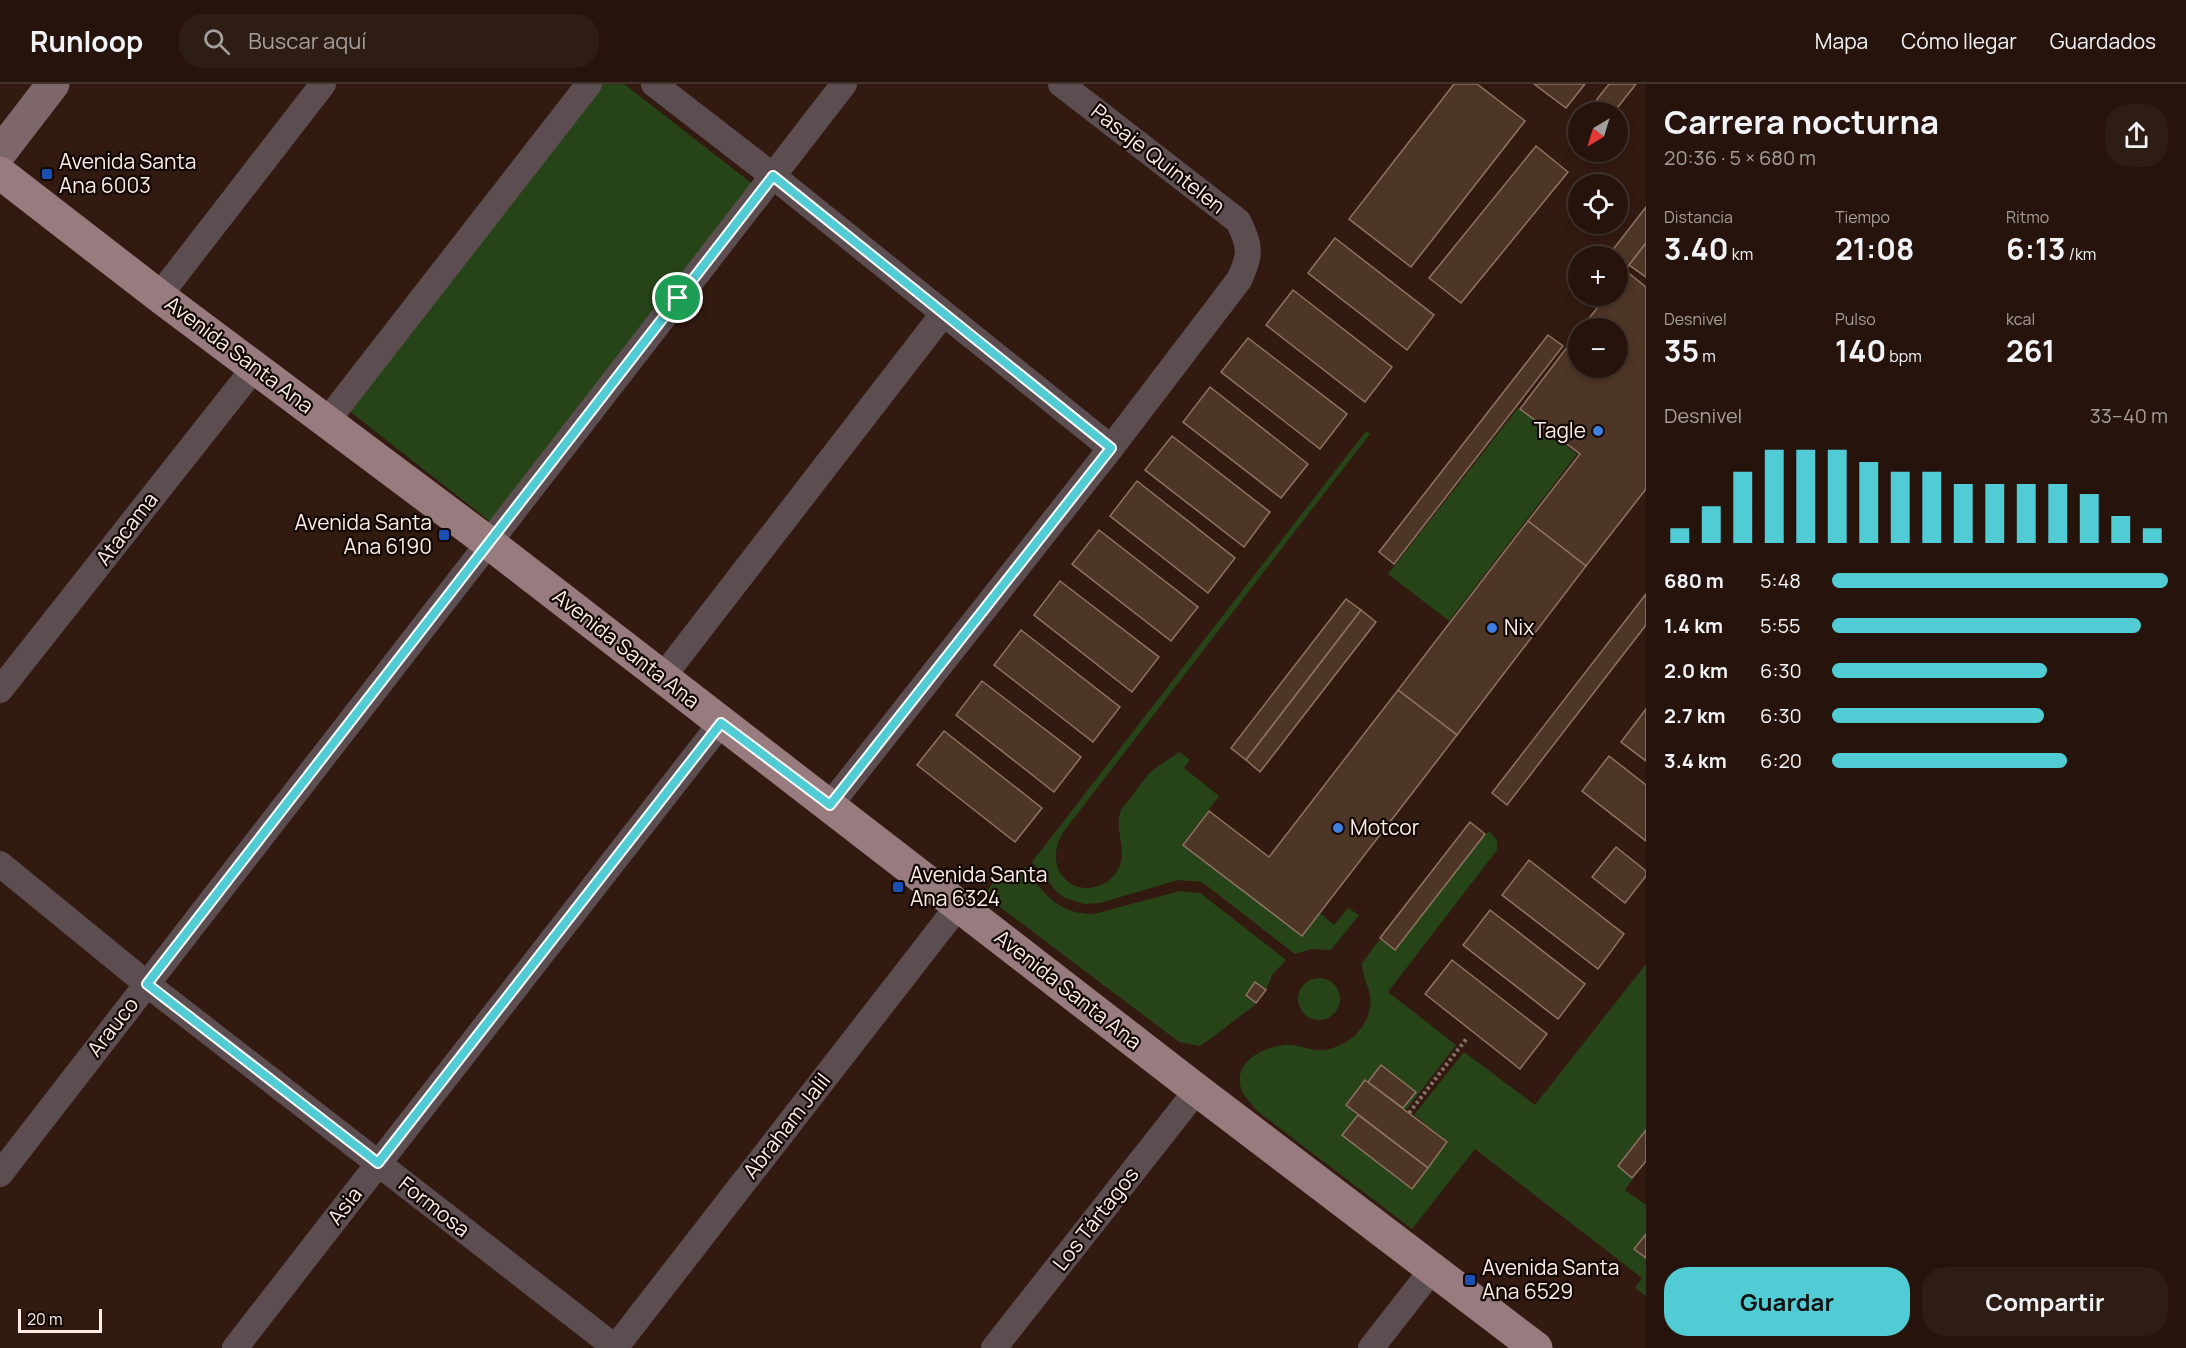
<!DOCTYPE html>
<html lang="es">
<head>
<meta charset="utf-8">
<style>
	:root { --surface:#26140c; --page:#2e1d15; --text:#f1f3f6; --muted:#a49e9d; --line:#42332d; --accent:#51ccd5 }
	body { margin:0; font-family:Manrope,sans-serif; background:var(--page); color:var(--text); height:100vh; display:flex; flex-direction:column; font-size:22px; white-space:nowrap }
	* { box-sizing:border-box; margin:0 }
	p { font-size:20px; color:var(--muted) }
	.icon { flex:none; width:33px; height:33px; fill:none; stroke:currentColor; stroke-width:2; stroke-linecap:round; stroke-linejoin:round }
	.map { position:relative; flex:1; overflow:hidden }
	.side { display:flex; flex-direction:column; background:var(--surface); width:540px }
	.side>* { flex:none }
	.needle { width:39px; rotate:218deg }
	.fabs { position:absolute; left:1568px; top:18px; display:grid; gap:12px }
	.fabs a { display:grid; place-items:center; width:60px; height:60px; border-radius:50%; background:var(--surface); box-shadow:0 3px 9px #0003,0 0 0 2px var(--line); font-size:30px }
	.scale { position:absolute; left:18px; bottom:15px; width:84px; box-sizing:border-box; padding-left:6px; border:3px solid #feede6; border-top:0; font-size:16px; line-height:21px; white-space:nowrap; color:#feede6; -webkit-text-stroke:4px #120805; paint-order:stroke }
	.pin { position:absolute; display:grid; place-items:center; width:51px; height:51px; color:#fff; margin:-26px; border:3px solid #fff; border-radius:50%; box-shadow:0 2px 6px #0007 }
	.round { display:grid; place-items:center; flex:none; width:63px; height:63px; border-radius:24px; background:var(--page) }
	.headline { display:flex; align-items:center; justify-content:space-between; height:102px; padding:0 18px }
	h1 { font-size:33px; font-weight:700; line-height:45px }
	.metrics { display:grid; grid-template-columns:repeat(3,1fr); gap:9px; height:102px; padding:6px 18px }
	.metrics div { display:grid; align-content:center }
	.metrics b { font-size:30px; font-weight:700 }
	.metrics small { font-size:16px; font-weight:400 }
	.metrics p { font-size:16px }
	.chart { height:168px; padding:12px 18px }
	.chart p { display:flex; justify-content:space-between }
	.chart svg { width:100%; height:108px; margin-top:6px; stroke:var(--accent); stroke-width:6 }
	.primary-button { display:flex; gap:12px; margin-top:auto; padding:12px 18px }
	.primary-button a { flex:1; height:69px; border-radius:24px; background:var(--accent); color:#111; font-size:24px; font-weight:700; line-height:69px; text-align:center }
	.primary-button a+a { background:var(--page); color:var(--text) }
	ul { padding:0 18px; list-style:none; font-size:20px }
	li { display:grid; grid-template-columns:96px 72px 1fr; align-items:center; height:45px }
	li i { height:15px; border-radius:8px; background:var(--accent) }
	header { display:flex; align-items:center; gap:36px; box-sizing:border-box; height:84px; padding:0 30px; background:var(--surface); border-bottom:2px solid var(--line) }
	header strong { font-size:28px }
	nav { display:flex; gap:33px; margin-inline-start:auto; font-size:21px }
	.search { width:420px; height:54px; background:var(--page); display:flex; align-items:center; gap:15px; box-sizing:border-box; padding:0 21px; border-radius:24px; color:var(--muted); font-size:22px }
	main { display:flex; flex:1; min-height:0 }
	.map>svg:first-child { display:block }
</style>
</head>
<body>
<header>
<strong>Runloop</strong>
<div class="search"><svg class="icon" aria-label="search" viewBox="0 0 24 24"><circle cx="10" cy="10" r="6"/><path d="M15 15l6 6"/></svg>Buscar aquí</div>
<nav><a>Mapa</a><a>Cómo llegar</a><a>Guardados</a></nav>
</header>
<main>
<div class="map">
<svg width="1646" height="1264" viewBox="0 0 1646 1264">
	<rect width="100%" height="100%" fill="#321a10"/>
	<g fill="#274419">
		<polygon points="601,0 624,0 754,101 492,439 348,326"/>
		<polygon points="1518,324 1577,370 1449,537 1388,490"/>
		<path d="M1366 347 1370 350 1064 747C1056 759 1052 776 1061 790 1078 815 1115 804 1121 777 1125 760 1114 743 1121 726 1124 721 1129 716 1132 712 1139 703 1145 693 1153 686 1161 680 1171 674 1179 668L1190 676 1184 684 1219 712 1182 761 1302 852 1320 829 1334 841 1348 824 1359 831 1331 866 1311 865 1295 870 1202 798 1178 796 1100 819 1084 820 1065 814 1056 807 1032 778Z"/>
		<path d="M1490 748 1497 756V766L1388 908 1456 961 1407 1025 1403 1024 1416 1008 1381 981 1369 997 1365 996 1345 1021 1357 1031 1342 1051 1412 1105 1448 1058 1414 1031 1464 968 1535 1021 1646 880V1045L1617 1082 1633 1094 1625 1106 1646 1121V1149L1633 1165 1646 1175V1212L1635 1204 1642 1194 1475 1065 1412 1145 1256 1026C1252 1020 1245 1014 1242 1007 1231 980 1261 963 1285 961 1295 960 1306 965 1317 966 1339 967 1363 951 1369 928 1375 907 1362 898 1362 879L1380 855 1395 866 1485 750Z"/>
		<path d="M1025 783C1042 810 1061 831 1094 830L1180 807 1200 809 1286 876 1272 891 1266 906 1255 898 1245 911 1256 920 1206 958 1200 962 1179 958 984 811 999 790Z"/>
		<circle cx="1319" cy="915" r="21"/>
	</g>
	<g fill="#4e3627" stroke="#8e7463" stroke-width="1.5">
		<polygon points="1454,0 1477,0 1525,37 1411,183 1349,135"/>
		<polygon points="1534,0 1585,0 1566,24"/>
		<polygon points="1609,0 1636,0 1614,28 1587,28"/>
		<polygon points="1536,62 1568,88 1461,219 1429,194"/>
		<polygon points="1646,123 1646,159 1617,197 1617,172 1608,172"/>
		<polygon points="1335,154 1434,231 1407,266 1308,189"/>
		<polygon points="1646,159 1646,193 1629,181"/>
		<polygon points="1626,187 1646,203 1646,405 1586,482 1528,437 1580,370 1520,325 1578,249 1578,284 1617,284 1617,244 1581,244 1607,212 1617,212 1617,198"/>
		<polygon points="1293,206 1392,283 1365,318 1266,241"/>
		<polygon points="1548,251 1563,262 1394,480 1379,468"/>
		<polygon points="1248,254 1347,330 1320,365 1221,288"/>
		<polygon points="1210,303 1308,380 1281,414 1183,338"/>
		<polygon points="1172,352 1270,428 1244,463 1145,386"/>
		<polygon points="1137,397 1235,474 1208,509 1110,432"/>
		<polygon points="1528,437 1586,482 1457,651 1398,606"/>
		<polygon points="1099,446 1198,523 1171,557 1072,480"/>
		<polygon points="1060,497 1159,573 1132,608 1034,531"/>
		<polygon points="1646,510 1646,541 1507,721 1492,709"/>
		<polygon points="1346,515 1361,526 1246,676 1231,664"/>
		<polygon points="1361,526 1376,538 1260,688 1246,676"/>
		<polygon points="1021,546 1120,623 1093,658 994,581"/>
		<polygon points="982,597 1081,673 1054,708 956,631"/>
		<polygon points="1398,606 1457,651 1302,852 1183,761 1209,727 1269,773"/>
		<polygon points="1646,625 1646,677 1621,658"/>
		<polygon points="944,647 1042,724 1015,758 917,681"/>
		<polygon points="1609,672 1646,701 1646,757 1582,707"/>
		<polygon points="1470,738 1485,750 1395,866 1380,854"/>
		<polygon points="1616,763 1646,787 1646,792 1625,819 1592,793"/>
		<polygon points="1529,776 1624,850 1598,885 1502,811"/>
		<polygon points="1490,826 1585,900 1558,935 1463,861"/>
		<polygon points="1452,876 1547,950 1520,985 1425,910"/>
		<polygon points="1255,898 1266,906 1256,919 1246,911"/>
		<polygon points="1381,981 1416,1008 1403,1024 1368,998"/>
		<polygon points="1365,996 1447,1058 1428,1084 1346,1021"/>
		<polygon points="1358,1031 1428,1084 1412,1105 1342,1051"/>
		<polygon points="1646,1046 1646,1077 1632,1094 1618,1082"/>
		<polygon points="1646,1150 1646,1174 1634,1165"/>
	</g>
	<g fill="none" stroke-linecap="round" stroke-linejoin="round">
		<polyline stroke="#877269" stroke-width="4" stroke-dasharray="3 3" stroke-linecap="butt" points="1409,1029 1467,954"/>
		<g stroke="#5c4e50" stroke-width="26">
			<polyline points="654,0 773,92 1111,364"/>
			<polyline points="159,212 323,0"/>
			<polyline points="327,337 589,0"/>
			<polyline points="662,594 943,230"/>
			<polyline points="0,606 255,283"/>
			<path d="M830 721 1111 364 1239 196C1251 171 1251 162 1238 137L1061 0"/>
			<polyline points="0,780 147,900 616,1264"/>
			<polyline points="0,1090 844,0"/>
			<polyline points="235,1264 721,639"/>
			<polyline points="615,1264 959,821"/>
			<polyline points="994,1264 1197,1006"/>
			<polyline points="1371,1264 1432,1186"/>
		</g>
		<polyline stroke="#7d676a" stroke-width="33" points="0,69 53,0"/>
		<polyline stroke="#977b7e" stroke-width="33" points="0,89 159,212 489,459 1197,1006 1536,1264"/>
	</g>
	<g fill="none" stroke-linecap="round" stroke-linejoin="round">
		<defs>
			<polygon id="route" points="773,92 1111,364 830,721 721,639 378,1079 147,900"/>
		</defs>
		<use href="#route" stroke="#fff" stroke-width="12"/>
		<use href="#route" stroke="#51ccd5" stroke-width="8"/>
	</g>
	<g fill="#1a4fb4" stroke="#120805" stroke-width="2">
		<rect x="41" y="84" width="12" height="12" rx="3"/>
		<rect x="438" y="445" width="12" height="12" rx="3"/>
		<rect x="892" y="797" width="12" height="12" rx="3"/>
		<rect x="1464" y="1190" width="12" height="12" rx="3"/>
	</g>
	<g fill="#3f7fe0" stroke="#120805" stroke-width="2">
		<circle cx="1598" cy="347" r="6"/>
		<circle cx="1492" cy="544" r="6"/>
		<circle cx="1338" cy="744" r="6"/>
	</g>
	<g text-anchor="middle" stroke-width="4.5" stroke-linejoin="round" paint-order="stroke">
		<g font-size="21" fill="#feede6" stroke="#120805">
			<text transform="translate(1158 75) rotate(38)" y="7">Pasaje Quintelen</text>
			<text transform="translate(239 271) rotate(37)" y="7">Avenida Santa Ana</text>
			<text transform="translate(127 445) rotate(-52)" y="7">Atacama</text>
			<text transform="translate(626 565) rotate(38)" y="7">Avenida Santa Ana</text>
			<text transform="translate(1068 906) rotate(38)" y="7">Avenida Santa Ana</text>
			<text transform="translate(113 943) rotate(-52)" y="7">Arauco</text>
			<text transform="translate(787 1042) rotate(-52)" y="7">Abraham Jalil</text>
			<text transform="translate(345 1122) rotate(-52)" y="7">Asia</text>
			<text transform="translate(434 1123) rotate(38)" y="7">Formosa</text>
			<text transform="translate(1096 1135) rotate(-52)" y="7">Los Tártagos</text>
		</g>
		<g font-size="21" fill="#feede6" stroke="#120805" text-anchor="start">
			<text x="59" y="85">Avenida Santa<tspan x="59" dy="24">Ana 6003</tspan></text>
			<text x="1586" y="354" text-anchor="end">Tagle</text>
			<text x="432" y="446" text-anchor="end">Avenida Santa<tspan x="432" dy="24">Ana 6190</tspan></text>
			<text x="1504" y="551">Nix</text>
			<text x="1350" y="751">Motcor</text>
			<text x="910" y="798">Avenida Santa<tspan x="910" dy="24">Ana 6324</tspan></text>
			<text x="1482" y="1191">Avenida Santa<tspan x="1482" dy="24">Ana 6529</tspan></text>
		</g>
	</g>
</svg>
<div class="fabs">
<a><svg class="needle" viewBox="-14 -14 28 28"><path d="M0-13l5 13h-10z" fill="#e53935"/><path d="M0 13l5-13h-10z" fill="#a49e9d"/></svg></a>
<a><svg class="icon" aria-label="locate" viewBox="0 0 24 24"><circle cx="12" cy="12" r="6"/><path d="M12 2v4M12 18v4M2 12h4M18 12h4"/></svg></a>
<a>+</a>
<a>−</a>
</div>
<div class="scale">20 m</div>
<div class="pin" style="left:678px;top:214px;background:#1e9e55"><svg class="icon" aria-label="arrive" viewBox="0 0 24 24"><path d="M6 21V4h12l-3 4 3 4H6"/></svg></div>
</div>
<section class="side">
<div class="headline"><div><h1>Carrera nocturna</h1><p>20:36 · 5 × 680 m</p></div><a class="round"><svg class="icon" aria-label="share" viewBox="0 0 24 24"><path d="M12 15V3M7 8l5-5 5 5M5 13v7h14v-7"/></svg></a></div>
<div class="metrics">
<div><p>Distancia</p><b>3.40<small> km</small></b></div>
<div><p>Tiempo</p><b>21:08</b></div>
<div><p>Ritmo</p><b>6:13<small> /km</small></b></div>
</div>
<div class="metrics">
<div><p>Desnivel</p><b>35<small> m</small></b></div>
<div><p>Pulso</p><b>140<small> bpm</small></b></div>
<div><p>kcal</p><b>261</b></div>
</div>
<div class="chart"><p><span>Desnivel</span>33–40 m</p>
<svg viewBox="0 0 160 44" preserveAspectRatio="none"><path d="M5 44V38M15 44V29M25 44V15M35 44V6M45 44V6M55 44V6M65 44V11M75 44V15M85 44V15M95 44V20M105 44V20M115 44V20M125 44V20M135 44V24M145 44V33M155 44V38"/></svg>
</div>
<ul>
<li><b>680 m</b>5:48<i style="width:100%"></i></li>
<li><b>1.4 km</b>5:55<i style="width:92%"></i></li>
<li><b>2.0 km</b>6:30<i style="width:64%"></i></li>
<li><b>2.7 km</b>6:30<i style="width:63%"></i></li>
<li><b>3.4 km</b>6:20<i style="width:70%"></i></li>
</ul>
<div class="primary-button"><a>Guardar</a><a>Compartir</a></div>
</section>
</main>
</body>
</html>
